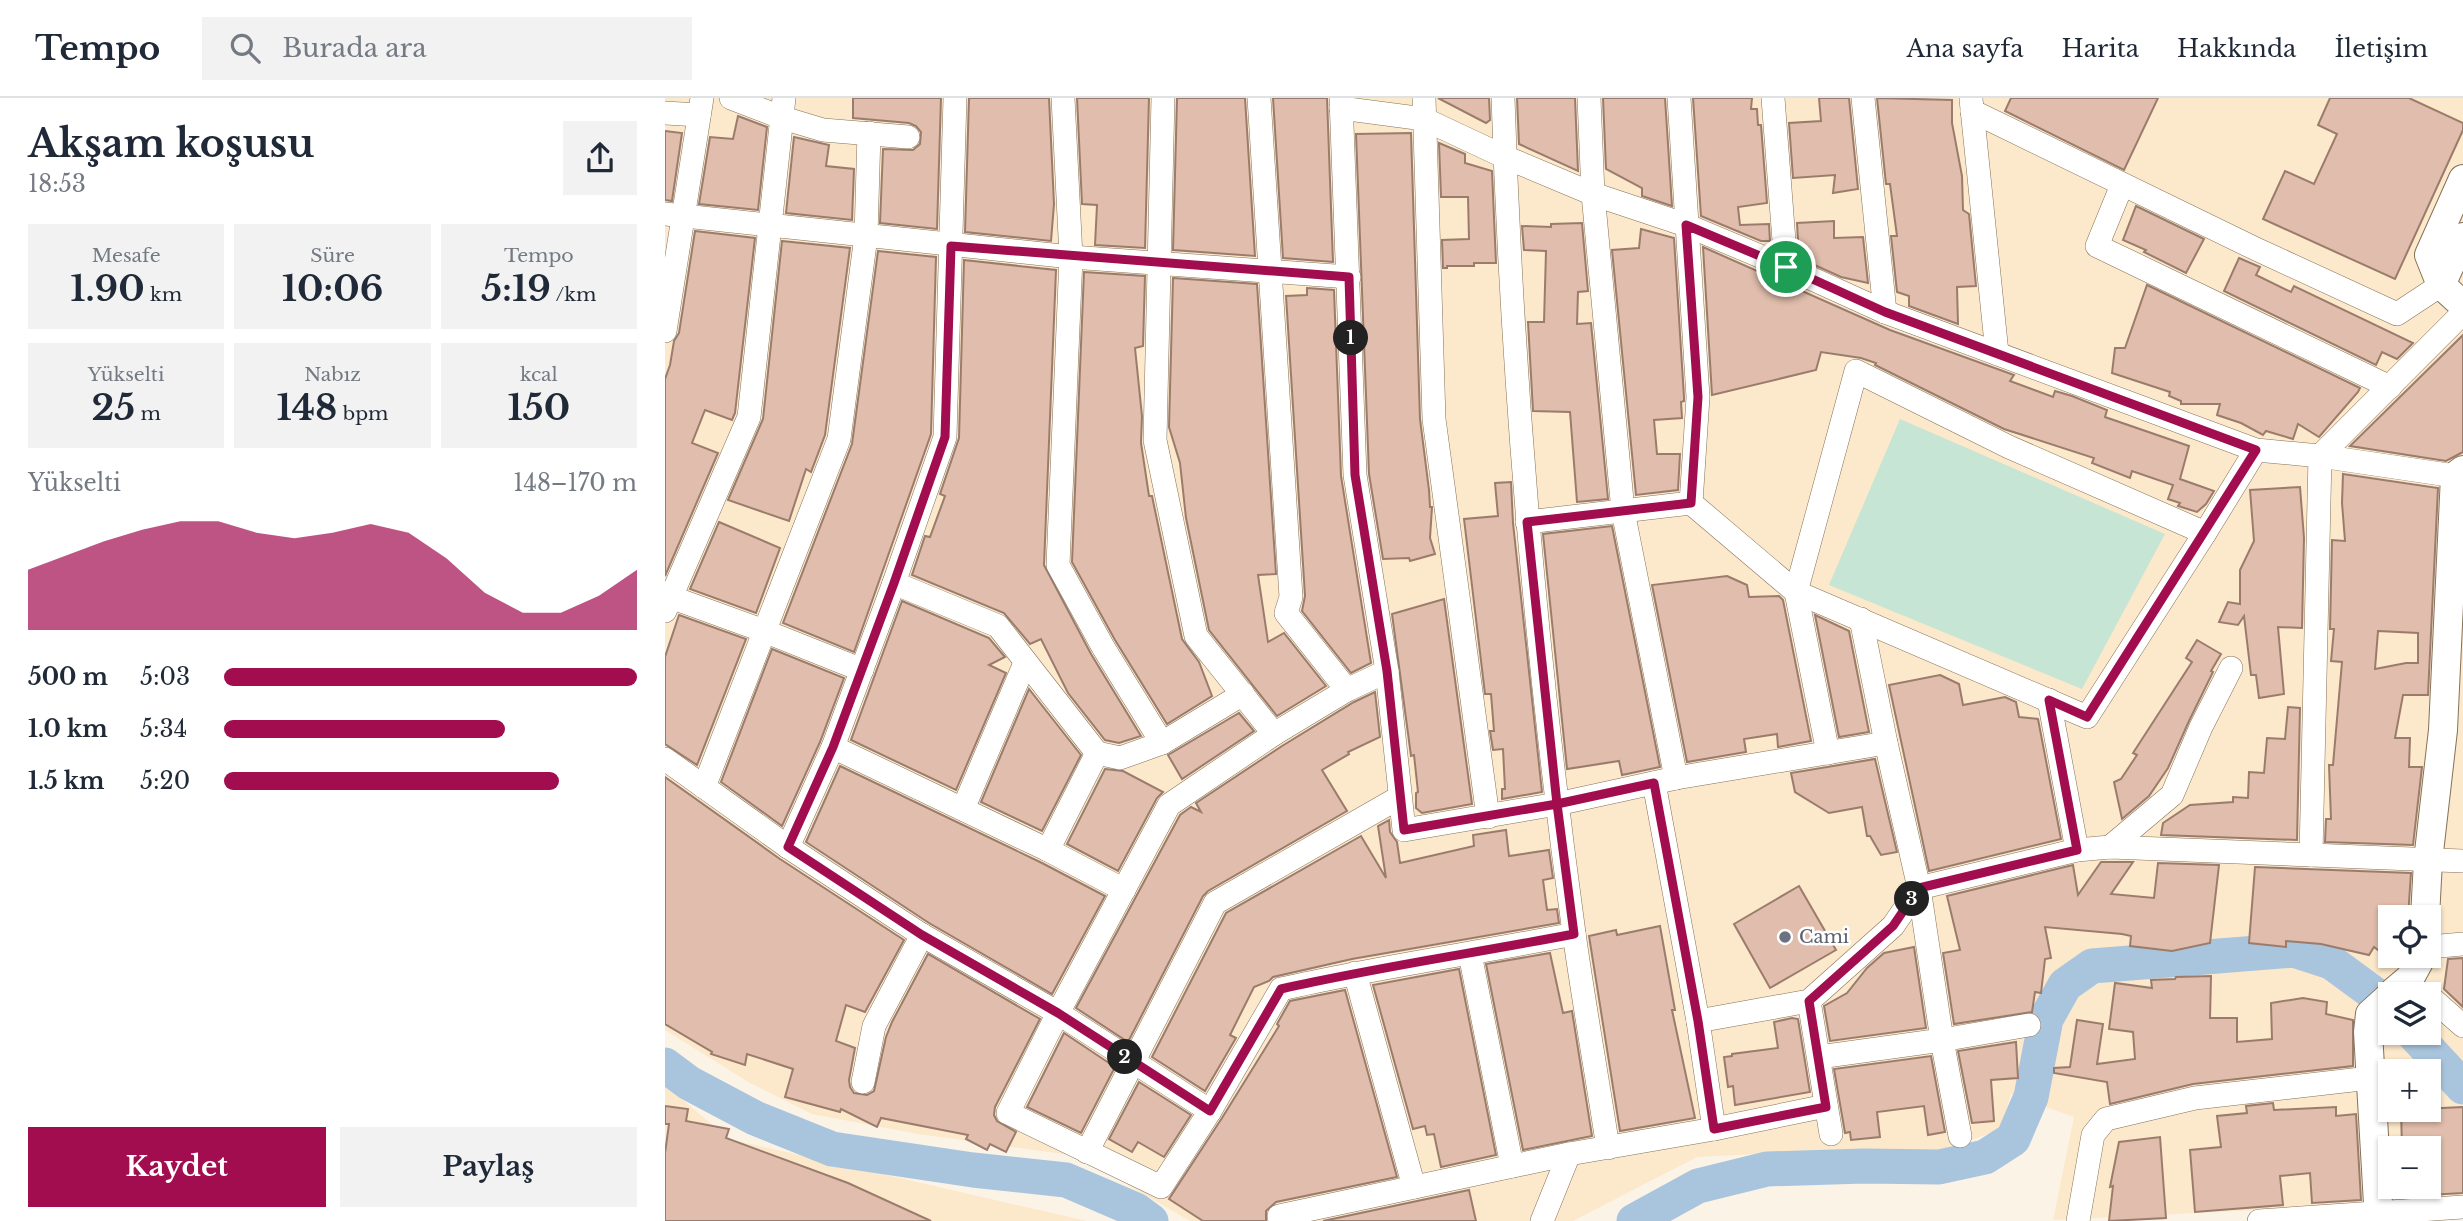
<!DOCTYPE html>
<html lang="tr">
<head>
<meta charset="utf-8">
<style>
	:root { --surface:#fff; --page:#f2f2f3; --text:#1f2937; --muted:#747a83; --line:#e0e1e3; --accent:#a20d50 }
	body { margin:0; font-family:"Libre Baskerville",serif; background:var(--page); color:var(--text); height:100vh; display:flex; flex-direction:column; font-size:26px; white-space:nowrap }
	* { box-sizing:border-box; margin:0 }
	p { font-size:23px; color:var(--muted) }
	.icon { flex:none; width:38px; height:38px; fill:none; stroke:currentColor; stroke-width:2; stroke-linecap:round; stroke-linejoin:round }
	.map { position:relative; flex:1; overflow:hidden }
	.drawer { display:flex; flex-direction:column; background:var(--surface); width:665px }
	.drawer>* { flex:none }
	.controls { position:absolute; left:1713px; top:807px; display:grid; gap:14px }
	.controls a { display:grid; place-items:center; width:63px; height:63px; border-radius:0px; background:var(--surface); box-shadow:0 2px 5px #0004; font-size:35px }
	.pin { position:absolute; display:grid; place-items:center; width:60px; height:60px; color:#fff; margin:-30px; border:4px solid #fff; border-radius:50%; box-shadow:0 2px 7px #0007 }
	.km { position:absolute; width:35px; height:35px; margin:-18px; border-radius:50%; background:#222; color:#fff; font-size:19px; line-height:35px; text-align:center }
	.round { display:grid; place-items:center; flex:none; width:74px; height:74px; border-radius:0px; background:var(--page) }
	.summary { display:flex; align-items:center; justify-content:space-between; height:119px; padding:0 28px }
	h1 { font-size:38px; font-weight:700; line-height:52px }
	.stats { display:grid; grid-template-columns:repeat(3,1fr); gap:10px; height:119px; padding:7px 28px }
	.stats div { display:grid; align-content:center; border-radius:0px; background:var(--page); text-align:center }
	.stats b { font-size:35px; font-weight:700 }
	.stats small { font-size:19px; font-weight:400 }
	.stats p { font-size:19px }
	.chart { height:196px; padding:14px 28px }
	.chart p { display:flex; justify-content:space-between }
	.chart svg { width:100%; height:126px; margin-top:7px; fill:var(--accent); opacity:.7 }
	.cta { display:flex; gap:14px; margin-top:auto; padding:14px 28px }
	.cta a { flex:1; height:80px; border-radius:0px; background:var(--accent); color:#fff; font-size:28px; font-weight:700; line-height:80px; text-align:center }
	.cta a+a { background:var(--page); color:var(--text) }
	ul { padding:0 28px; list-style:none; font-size:23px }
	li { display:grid; grid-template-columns:112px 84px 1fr; align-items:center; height:52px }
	li i { height:18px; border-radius:9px; background:var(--accent) }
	header { display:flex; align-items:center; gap:42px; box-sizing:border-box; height:98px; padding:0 35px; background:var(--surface); border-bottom:2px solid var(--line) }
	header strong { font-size:33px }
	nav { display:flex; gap:38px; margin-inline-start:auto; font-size:24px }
	.search { width:490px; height:63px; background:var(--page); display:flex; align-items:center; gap:18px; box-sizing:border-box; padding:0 24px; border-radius:0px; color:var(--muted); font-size:26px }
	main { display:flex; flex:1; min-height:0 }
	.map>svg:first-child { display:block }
</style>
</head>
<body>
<header>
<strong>Tempo</strong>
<div class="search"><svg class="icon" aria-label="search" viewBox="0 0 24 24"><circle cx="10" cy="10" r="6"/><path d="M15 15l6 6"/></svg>Burada ara</div>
<nav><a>Ana sayfa</a><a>Harita</a><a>Hakkında</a><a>İletişim</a></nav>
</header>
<main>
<section class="drawer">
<div class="summary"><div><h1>Akşam koşusu</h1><p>18:53</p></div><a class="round"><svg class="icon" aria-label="share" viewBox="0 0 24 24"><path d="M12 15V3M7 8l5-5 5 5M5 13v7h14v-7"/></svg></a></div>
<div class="stats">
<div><p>Mesafe</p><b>1.90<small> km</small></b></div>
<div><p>Süre</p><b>10:06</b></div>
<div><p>Tempo</p><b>5:19<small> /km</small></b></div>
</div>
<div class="stats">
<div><p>Yükselti</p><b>25<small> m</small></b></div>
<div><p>Nabız</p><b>148<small> bpm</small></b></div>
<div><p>kcal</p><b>150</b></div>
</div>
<div class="chart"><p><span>Yükselti</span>148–170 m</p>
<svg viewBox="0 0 160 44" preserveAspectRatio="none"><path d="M0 44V23L10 18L20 13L30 9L40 6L50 6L60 10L70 12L80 10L90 7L100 10L110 19L120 31L130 38L140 38L150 32L160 23V44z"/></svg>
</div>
<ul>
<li><b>500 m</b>5:03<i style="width:100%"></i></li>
<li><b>1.0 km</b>5:34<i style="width:68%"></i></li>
<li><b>1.5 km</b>5:20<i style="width:81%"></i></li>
</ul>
<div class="cta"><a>Kaydet</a><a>Paylaş</a></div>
</section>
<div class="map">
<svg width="1798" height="1123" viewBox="0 0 1798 1123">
	<rect width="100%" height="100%" fill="#fcf3e7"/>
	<g fill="#fce8ca" fill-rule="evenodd">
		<path d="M0 0H1798V1102L1388 1122 1409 1019 1346 996 1336 1031 1280 1052 1187 1051 1032 1059 908 1123H525L413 1058 253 1036 147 1016 85 985 0 932ZM1726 819H1764V858H1726ZM1726 896H1764V934H1726ZM1726 973H1764V1012H1726ZM1726 1050H1764V1088H1726Z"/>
		<polygon points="0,987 64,1041 422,1123 0,1123"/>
	</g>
	<polygon fill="#c6e5d4" points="1235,321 1500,436 1417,591 1164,487"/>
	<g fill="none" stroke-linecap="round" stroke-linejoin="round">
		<g stroke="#a9c5dd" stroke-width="35">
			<polyline points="1747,934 1798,989"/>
			<polyline points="0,967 24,985 90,1020 167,1051 308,1072 401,1082 471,1112 486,1123"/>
			<polyline points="969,1123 1033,1088 1102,1071 1199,1068 1274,1069 1320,1059 1348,1041 1366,999 1381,921 1400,887 1427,868 1629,852 1666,864 1715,900 1726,911"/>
		</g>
	</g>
	<g fill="#e0bdac" stroke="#9b7c6c" stroke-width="2" fill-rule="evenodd">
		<polygon points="188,0 276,0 272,131 215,125 218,51 248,52 255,46 256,34 251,28 244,25 188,20"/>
		<polygon points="304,0 384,0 389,106 386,143 300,134"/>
		<polygon points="412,0 484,0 480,150 430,147 432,107 417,106"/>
		<polygon points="512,0 580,0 590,158 508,152"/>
		<polygon points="608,0 662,0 668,164 618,160"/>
		<polygon points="773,0 824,0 825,22 821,25"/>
		<polygon points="852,0 910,0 913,73 854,46"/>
		<polygon points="938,0 1000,0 1007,108 977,98 977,90 941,71"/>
		<polygon points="1028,0 1087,0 1086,11 1092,11 1093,27 1096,27 1102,105 1073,109 1075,127 1104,126 1105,143 1096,143 1036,118"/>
		<polygon points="1154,0 1184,0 1193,91 1168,95 1170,77 1128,80 1124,25 1156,23"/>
		<polygon points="1212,0 1287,2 1287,25 1297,78 1298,112 1304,116 1311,188 1292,189 1293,226 1244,208 1244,198 1232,194 1226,138 1232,138 1225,86 1221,86"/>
		<polygon points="1346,0 1493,0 1459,72 1340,13"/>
		<polygon points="1665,0 1744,0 1798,25 1798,32 1730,181 1598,121 1620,73 1649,86 1672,36 1653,27"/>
		<polygon points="73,18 102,29 93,112 34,106 45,39 68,41"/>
		<polygon points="0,33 17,35 7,103 0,102"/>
		<polygon points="746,35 755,321 764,392 765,409 767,409 765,440 770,456 745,463 744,460 718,461 704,376 691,36"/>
		<polygon points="129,39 164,47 161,68 189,71 187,122 121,115"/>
		<polygon points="774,45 800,56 800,65 827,73 831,165 809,165 809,168 782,168 782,170 778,170 777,142 804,141 803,99 776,99"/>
		<polygon points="1471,108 1539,141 1521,175 1479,154 1481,152 1458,142"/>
		<polygon points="1169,123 1169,140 1198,139 1203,185 1176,179 1134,160 1132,125"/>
		<polygon points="917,125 923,193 913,194 912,226 926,225 943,401 912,404 905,314 868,313 863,224 879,224 881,153 859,152 857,128 886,129 886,126"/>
		<polygon points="976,131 1009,140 1019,299 1019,303 1016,304 1017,320 989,322 992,356 1015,356 1013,392 971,397 947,152 974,150"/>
		<polygon points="30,133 90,140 70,315 67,322 40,312 27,345 53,355 0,478 0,281 5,267 9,243 14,235"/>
		<polygon points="117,143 185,150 160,337 146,374 141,371 124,423 63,402 98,321"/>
		<polygon points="1038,149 1225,232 1349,277 1345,283 1388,299 1390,293 1407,298 1442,312 1440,319 1524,348 1515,381 1549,393 1541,406 1532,414 1513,408 1515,405 1503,401 1508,387 1467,373 1465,380 1427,365 1429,360 1339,331 1210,267 1211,265 1196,260 1156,254 1151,272 1047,297"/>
		<polygon points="213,153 271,159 266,336 189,554 118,525 187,346"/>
		<polygon points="1574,160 1595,169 1591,177 1626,194 1629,188 1748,245 1732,261 1717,254 1711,267 1559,193"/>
		<polygon points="299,162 391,172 379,467 426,556 476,638 454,645 440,642 403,595 376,541 365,546 339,515 247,477 260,438 265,439 280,398 275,396 294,340"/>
		<polygon points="419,174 480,178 478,248 470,250 477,318 476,345 484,398 487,398 517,541 534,564 547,598 502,626 450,542 407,464"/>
		<polygon points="508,180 592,186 611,476 593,477 603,544 619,535 661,588 612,618 544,532 521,420 515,365 504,329"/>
		<polygon points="1482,187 1695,290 1693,294 1654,339 1633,326 1628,341 1601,333 1598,337 1576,325 1552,317 1555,306 1516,306 1516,303 1504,298 1505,294 1447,275 1450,250 1460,250"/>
		<polygon points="642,190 669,192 676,378 706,565 686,575 637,513 640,498 621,198 642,197"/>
		<polygon points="1798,237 1798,354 1781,363 1685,348"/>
		<path d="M1678 376 1773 390 1763 597H1738L1730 640H1745L1744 669H1757L1748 747 1660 744 1661 721H1666L1664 667H1668L1677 564 1666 563 1669 531H1665L1667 442 1680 443 1677 405ZM1713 533 1753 535V565H1741L1710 571Z"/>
		<polygon points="846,384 848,425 877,694 837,701 837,691 840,691 838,651 828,652 825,633 829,633 826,596 820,596 799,421 833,418 830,385"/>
		<polygon points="1635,389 1639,440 1637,530 1613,529 1619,596 1594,600 1591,577 1586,577 1579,518 1573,527 1554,524 1563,504 1575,506 1575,472 1589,443 1585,392"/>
		<polygon points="54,424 115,450 91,515 25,491"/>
		<polygon points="947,428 995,669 957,677 954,663 902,671 878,436"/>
		<polygon points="1062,478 1082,487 1084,499 1114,498 1118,502 1146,643 1113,649 1112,636 1079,641 1081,654 1022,664 987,487"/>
		<polygon points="779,501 807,706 757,715 751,710 751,695 753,694 749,657 746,658 727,516"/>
		<polygon points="237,503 324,540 340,559 324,567 341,575 291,692 186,642"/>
		<polygon points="14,517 81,541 32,667 0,646 0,559"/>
		<polygon points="1150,517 1184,533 1204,634 1174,639"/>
		<polygon points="1532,542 1556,556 1546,573 1548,574 1524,623 1503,670 1484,698 1457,721 1449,684 1456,681 1472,657 1468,655 1527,564 1521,560"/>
		<polygon points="107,551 179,580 155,644 117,728 56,684"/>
		<polygon points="1275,577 1294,586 1298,607 1340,599 1351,604 1354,619 1373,621 1396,741 1264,773 1224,587"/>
		<polygon points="364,591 416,657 377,733 316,704"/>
		<polygon points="710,594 715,639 683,654 684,656 657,672 682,713 543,793 538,798 463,944 411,910 515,717 526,709 536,714 531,705 617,648 689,604"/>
		<polygon points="1623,609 1635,610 1632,742 1496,737 1498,725 1525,707 1568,704 1568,699 1583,700 1584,674 1599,675 1602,640 1620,641"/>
		<polygon points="574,615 589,633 517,681 503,657"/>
		<polygon points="1210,661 1232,754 1216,757 1205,738 1202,738 1197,709 1164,715 1130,694 1126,675"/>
		<polygon points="175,668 377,765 440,798 387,896 264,825 141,744"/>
		<polygon points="440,671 458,673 498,694 492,700 453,773 402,746"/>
		<polygon points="0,679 115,761 239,842 200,914 181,907 171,943 190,950 184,982 185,989 189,995 202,997 209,993 221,939 227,924 263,856 375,921 330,1009 329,1017 332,1023 351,1034 341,1054 325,1046 322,1052 301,1041 303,1037 216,1020 212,1029 176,1011 175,1014 120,999 128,971 82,956 80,967 46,956 47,954 0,926"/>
		<polygon points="724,722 725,734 732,744 735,765 809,748 808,737 841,732 844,758 884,752 888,780 878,782 882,812 892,811 894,825 687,861 608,879 604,883 589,889 565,937 571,940 540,993 487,959 561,815 696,738 721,780 713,728"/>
		<polygon points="1436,764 1468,764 1446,796 1489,800 1493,765 1554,767 1545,845 1507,853 1465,848 1466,838 1457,836 1380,829 1386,860 1380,861 1376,895 1370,894 1367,914 1289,926 1278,855 1295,852 1282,798 1408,767 1413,797"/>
		<polygon points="1590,769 1746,775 1743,819 1726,819 1726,862 1709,849 1704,857 1656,846 1621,843 1621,849 1584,845"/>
		<polygon points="1134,788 1171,852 1105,890 1069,826"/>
		<polygon points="995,828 1010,912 1007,912 1030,1020 955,1033 924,838 951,832 952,837"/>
		<polygon points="1249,849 1261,930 1165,943 1159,908 1182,895 1202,870 1219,855"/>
		<polygon points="885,855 898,915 907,913 927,1038 858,1052 821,866"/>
		<polygon points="1798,860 1798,909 1779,891 1783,861"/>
		<polygon points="794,871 831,1057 776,1069 769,1036 762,1037 760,1028 748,1031 708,887"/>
		<polygon points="1546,878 1545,920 1572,920 1572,944 1607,941 1606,905 1638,900 1662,904 1661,916 1688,922 1688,968 1528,986 1445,1006 1442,984 1389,975 1389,970 1405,969 1412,922 1438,926 1432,966 1470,961 1468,934 1444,931 1450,885 1487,890 1486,882 1510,881 1511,879"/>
		<polygon points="680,892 732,1079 611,1104 601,1113 601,1123 538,1123 504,1101 557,1020 614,928 612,926 625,903"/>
		<polygon points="1127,920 1133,921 1145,994 1070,1007 1068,988 1063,989 1059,959 1067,958 1067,956 1113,950 1109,924"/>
		<polygon points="399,935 450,969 416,1035 362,1009"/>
		<polygon points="1351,944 1353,980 1326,982 1329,1023 1307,1025 1293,953"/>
		<polygon points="1266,958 1280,1034 1263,1037 1259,1008 1212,1014 1215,1039 1186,1042 1185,1034 1180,1035 1169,971"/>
		<polygon points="474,984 526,1017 499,1059 473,1044 467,1054 444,1041"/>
		<polygon points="1608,1005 1609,1012 1671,1009 1671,1018 1691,1016 1696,1102 1647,1105 1645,1075 1615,1078 1618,1107 1530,1114 1525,1052 1556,1049 1552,1018 1582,1015 1581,1008"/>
		<polygon points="0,1008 23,1011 21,1023 64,1031 61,1040 183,1085 266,1123 0,1123 0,1055 4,1026 0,1026"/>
		<polygon points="1798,1009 1798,1095 1764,1097 1764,1050 1737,1050 1736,1012"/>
		<polygon points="1495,1039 1501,1120 1444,1123 1448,1088 1445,1089 1454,1044"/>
		<polygon points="804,1092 811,1123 658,1123"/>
	</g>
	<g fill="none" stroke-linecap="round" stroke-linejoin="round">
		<defs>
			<g id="minor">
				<polyline points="66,0 118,20 158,32 243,39"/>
				<polyline points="398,0 406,159 393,467 438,549 497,645"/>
				<polyline points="498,0 490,342 531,538 609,636"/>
				<polyline points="594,0 626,499 621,515 682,592"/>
				<polyline points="676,0 690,377 722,573 739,732 892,706 1011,680 1221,645"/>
				<polyline points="759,0 769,321 823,719"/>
				<path d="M838 0C847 278 871 560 909 835 919 907 932 978 943 1050"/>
				<polyline points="924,0 928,96 958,413 1011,680"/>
				<polyline points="1014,0 1033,299 1026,405"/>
				<polyline points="1108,0 1121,169"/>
				<polyline points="1198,0 1220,214"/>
				<polyline points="1306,1 1332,255"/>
				<polyline points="676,10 759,21 840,59 928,96 1021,127 1121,169 1220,214 1591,352 1655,358 1790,378"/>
				<polyline points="1307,13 1591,151 1732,216 1776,187"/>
				<polyline points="0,15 34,17"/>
				<polyline points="1457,87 1432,148 1725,289"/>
				<polyline points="0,116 406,159 684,179"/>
				<polyline points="0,233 37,0"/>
				<polyline points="862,424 1026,405 1131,494 1422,619 1540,435 1344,349 1191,273 1131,494 1163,655"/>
				<polyline points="1540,435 1591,352"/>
				<polyline points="229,485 333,528 432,655"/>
				<polyline points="0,497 99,533 197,572"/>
				<polyline points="0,513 84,319 119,0"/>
				<polyline points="1196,521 1221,645 1254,790 1277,942 1295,1038"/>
				<path d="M722 573 682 592 609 636 504 707 393 915 343 1015 496 1089 545 1013 616 891C713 869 812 855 909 836"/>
				<polyline points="1384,602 1412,752"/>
				<polyline points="168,649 383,752 432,655 455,660 497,645 578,596"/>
				<polyline points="0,661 123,749 257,837 393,915 545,1013"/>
				<polyline points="989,685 1033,923"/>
				<polyline points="39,689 174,341 201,138 204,35"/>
				<polyline points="298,711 360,565"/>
				<polyline points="123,749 168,649 229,485 280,339 290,0"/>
				<polyline points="1445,749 1507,697 1536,629 1566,570"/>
				<polyline points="383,752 459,792"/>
				<polyline points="1646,757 1655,358 1798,215"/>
				<polyline points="1764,849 1798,846"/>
				<polyline points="805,856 847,1068"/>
				<polyline points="690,875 749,1089"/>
				<polyline points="1764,898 1798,928"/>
				<polyline points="1144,903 1166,1036"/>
				<polyline points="1154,959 1277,942 1364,927"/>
				<polyline points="198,984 209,928 257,837"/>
				<polyline points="1049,1031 1161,1008"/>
				<polyline points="422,1054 550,805 735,699"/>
				<polyline points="615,1123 614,1118 904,1056 1049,1031 1033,923 1144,903 1228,828 1254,790 1412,752 1445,749 1798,763"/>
				<polyline points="877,1123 904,1056"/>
				<polyline points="1413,1123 1428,1037 1441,1021 1530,1000 1705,980"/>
				<polyline points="1594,1123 1798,1109"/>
			</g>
			<g id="tertiary">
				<polyline points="1798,81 1764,157 1776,187 1798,207"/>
				<polyline points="1776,187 1798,139"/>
				<polyline points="1760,819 1763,763 1778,632 1790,378 1798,372"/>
				<polyline points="1726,896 1745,880 1757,858"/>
				<polyline points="1714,1123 1703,934 1705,916 1726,897"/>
			</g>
		</defs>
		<use href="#minor" stroke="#857257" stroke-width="24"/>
		<use href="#tertiary" stroke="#857257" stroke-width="30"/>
		<use href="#minor" stroke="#fff" stroke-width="23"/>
		<use href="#tertiary" stroke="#fff" stroke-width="28"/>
	</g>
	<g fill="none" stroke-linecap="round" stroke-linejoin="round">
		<defs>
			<path id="route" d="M1121 169 1021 127 1033 299 1026 405 862 424 892 706 739 732 722 573 690 377 684 179 286 148 280 339 229 485 168 649 123 749 257 837 393 915 545 1013 616 891C713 869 811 855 909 836L892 706 989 685 1033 923 1049 1031 1161 1009 1144 903 1228 828 1254 790 1412 752 1384 602 1422 619 1591 352 1220 214 1121 169"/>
		</defs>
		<use href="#route" stroke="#fff" stroke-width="14"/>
		<use href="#route" stroke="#a20d50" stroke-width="9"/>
	</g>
	<circle fill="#6b7280" stroke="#fff" stroke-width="2.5" cx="1120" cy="839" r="7"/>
	<g text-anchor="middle" stroke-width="5" stroke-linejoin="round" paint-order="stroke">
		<g font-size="18" fill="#5b616d" stroke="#fff" text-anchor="start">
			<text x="1134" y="845">Cami</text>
		</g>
	</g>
</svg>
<div class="controls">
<a><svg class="icon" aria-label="locate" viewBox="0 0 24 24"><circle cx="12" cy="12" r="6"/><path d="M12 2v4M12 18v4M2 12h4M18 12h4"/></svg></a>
<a><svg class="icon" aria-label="layers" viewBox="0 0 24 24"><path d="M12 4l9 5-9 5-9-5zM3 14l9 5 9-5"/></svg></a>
<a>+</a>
<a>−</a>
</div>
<div class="pin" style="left:1121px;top:169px;background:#1e9e55"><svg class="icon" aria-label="arrive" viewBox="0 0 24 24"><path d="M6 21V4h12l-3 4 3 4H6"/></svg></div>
<b class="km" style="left:686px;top:240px">1</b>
<b class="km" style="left:460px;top:959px">2</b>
<b class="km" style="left:1247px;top:801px">3</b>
</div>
</main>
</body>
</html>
